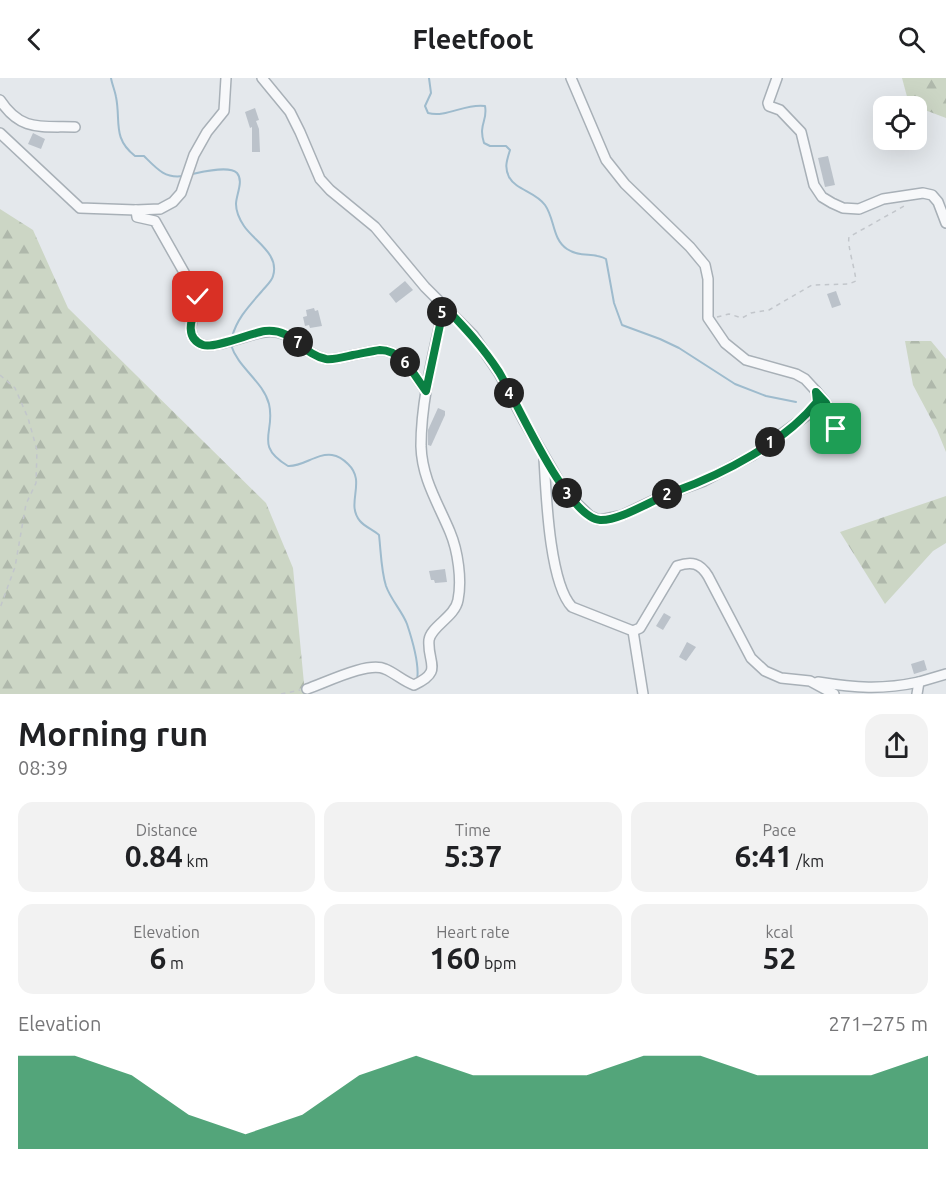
<!DOCTYPE html>
<html lang="en">
<head>
<meta charset="utf-8">
<style>
	:root { --surface:#fff; --page:#f2f2f2; --text:#202124; --muted:#757577; --accent:#0b8043 }
	body { margin:0; font-family:Ubuntu,sans-serif; background:var(--page); color:var(--text); height:100vh; display:flex; flex-direction:column; font-size:22px; white-space:nowrap }
	* { box-sizing:border-box; margin:0 }
	p { font-size:20px; color:var(--muted) }
	.icon { flex:none; width:33px; height:33px; fill:none; stroke:currentColor; stroke-width:2; stroke-linecap:round; stroke-linejoin:round }
	.map { position:relative; height:616px; overflow:hidden }
	.details { display:flex; flex-direction:column; background:var(--surface); flex:1 }
	.details>* { flex:none }
	.tools { position:absolute; left:873px; top:18px; display:grid; gap:12px }
	.tools a { display:grid; place-items:center; width:54px; height:54px; border-radius:12px; background:var(--surface); box-shadow:0 6px 24px #0002; font-size:30px }
	.pin { position:absolute; display:grid; place-items:center; width:51px; height:51px; color:#fff; margin:-26px; border-radius:12px; box-shadow:0 3px 9px #0006 }
	.km { position:absolute; width:30px; height:30px; margin:-15px; border-radius:50%; background:#222; color:#fff; font-size:16px; line-height:30px; text-align:center }
	.round { display:grid; place-items:center; flex:none; width:63px; height:63px; border-radius:18px; background:var(--page) }
	.headline { display:flex; align-items:center; justify-content:space-between; height:102px; padding:0 18px }
	h1 { font-size:33px; font-weight:700; line-height:45px }
	.metrics { display:grid; grid-template-columns:repeat(3,1fr); gap:9px; height:102px; padding:6px 18px }
	.metrics div { display:grid; align-content:center; border-radius:15px; background:var(--page); text-align:center }
	.metrics b { font-size:30px; font-weight:700 }
	.metrics small { font-size:16px; font-weight:400 }
	.metrics p { font-size:16px }
	.chart { height:168px; padding:12px 18px }
	.chart p { display:flex; justify-content:space-between }
	.chart svg { width:100%; height:108px; margin-top:6px; fill:var(--accent); opacity:.7 }
	header { display:flex; justify-content:space-between; align-items:center; height:78px; padding:0 18px; background:var(--surface); font-size:27px; font-weight:700 }
	.map>svg:first-child { display:block }
</style>
</head>
<body>
<header><svg class="icon" aria-label="back" viewBox="0 0 24 24"><path d="M15 5l-7 7 7 7"/></svg>Fleetfoot<svg class="icon" aria-label="search" viewBox="0 0 24 24"><circle cx="10" cy="10" r="6"/><path d="M15 15l6 6"/></svg></header>
<div class="map">
<svg width="946" height="616" viewBox="0 0 946 616">
	<defs>
		<pattern id="forest-firs" width="22" height="20" patternUnits="userSpaceOnUse" patternTransform="scale(1.5)"><rect width="22" height="20" fill="#ccd6c5"/><path d="M5 1l3.5 6h-7zM16 11l3.5 6h-7z" fill="#afb8ab"/></pattern>
	</defs>
	<rect width="100%" height="100%" fill="#e4e8ec"/>
	<g fill="url(#forest-firs)">
		<polygon points="902,0 946,0 946,40 909,26"/>
		<polygon points="0,131 33,152 68,230 266,425 293,490 305,616 0,616"/>
		<polygon points="905,263 931,263 946,281 946,374 937,352 913,307"/>
		<polygon points="946,418 946,465 933,473 885,526 840,454"/>
	</g>
	<g fill="none" stroke-linecap="round" stroke-linejoin="round">
		<g stroke="#9ebbcd" stroke-width="2">
			<path d="M111 0C112 6 115 13 116 19 121 43 112 60 135 78H144C156 90 165 101 183 98"/>
			<path d="M429 0 431 15 425 28 428 35C447 40 465 25 485 28 488 43 478 46 484 65L490 68H506L510 72C507 82 504 89 509 99 516 112 536 114 545 127 555 141 552 161 567 171 580 180 594 174 606 181L614 225 622 247 660 261 679 270 735 306 766 318 796 324"/>
			<path d="M192 96C202 94 229 87 237 95 244 103 236 117 236 126 236 133 240 142 244 148 254 163 280 176 273 198 272 203 266 208 262 213 250 227 237 240 232 259"/>
			<path d="M231 267C238 290 263 303 269 326 276 354 253 367 288 388 303 389 316 375 332 377 338 378 344 382 348 386 367 404 345 425 360 443 364 448 373 452 379 457 381 474 381 492 386 508 391 522 402 533 407 546 412 561 420 586 417 602"/>
		</g>
	</g>
	<g fill="#bbc2ca">
		<polygon points="255,30 259,42 256,43 259,51 260,74 252,74 252,49 250,50 245,34"/>
		<polygon points="33,55 45,61 41,71 28,66"/>
		<polygon points="828,78 835,107 825,109 818,80"/>
		<polygon points="405,203 413,212 396,225 389,216"/>
		<polygon points="836,213 841,227 832,230 827,216"/>
		<polygon points="314,230 315,233 318,232 322,248 310,250 309,247 305,248 303,239 307,238 306,232"/>
		<polygon points="438,330 445,333 445,337 431,368 428,367 428,352"/>
		<polygon points="445,491 447,504 435,505 434,502 431,502 429,493"/>
		<polygon points="664,535 671,539 663,552 656,548"/>
		<polygon points="687,564 696,569 686,583 679,579"/>
		<polygon points="924,582 927,592 914,596 911,586"/>
	</g>
	<g fill="none" stroke-linecap="round" stroke-linejoin="round">
		<defs>
			<g id="street">
				<polyline points="262,0 290,34 300,54 320,101 330,112 375,149 425,209 473,257 499,295 524,343 560,405 569,418 590,438 599,442 623,437 665,417 704,403 753,377 806,338 817,324 816,313 805,301 796,296 746,282 725,265 708,240 708,201 705,187 690,169 625,106 606,82 571,0"/>
				<polyline points="777,0 768,25 769,28 780,32 801,54 814,107 822,119 832,125 843,130 859,131 883,121 923,115 932,117 938,124 946,145"/>
				<path d="M0 22C21 54 41 48 75 49"/>
				<polyline points="0,55 80,130 136,132 160,131 173,124 181,115 194,77 207,54 224,33 226,0"/>
				<path d="M136 132 137 139 155 143 198 219 199 230C189 242 186 261 203 267 214 271 251 255 265 254 294 250 301 276 326 281 334 282 344 279 353 277 361 276 371 273 380 272 402 272 414 297 426 313"/>
				<polyline points="816,313 826,325 836,351 833,360"/>
				<path d="M544 380C546 414 549 505 572 529L633 553"/>
				<path d="M633 553 640 550 677 488C692 483 700 485 708 498L751 580 765 593 781 600 810 603 834 616"/>
				<polyline points="633,553 643,616"/>
				<path d="M818 604C856 610 881 612 919 604"/>
				<path d="M307 611C325 605 368 583 385 591 395 595 403 603 414 607 444 593 427 585 429 562 431 548 455 539 458 522 462 502 458 473 450 454 438 425 422 401 421 368 421 321 434 274 444 228"/>
				<polyline points="917,616 919,604 946,596"/>
			</g>
		</defs>
		<use href="#street" stroke="#a8b0b7" stroke-width="12"/>
		<g stroke="#c2c6cb" stroke-width="1.5" stroke-dasharray="4.5 4.5" stroke-linecap="butt">
			<path d="M717 239 729 236 742 240 751 235 769 232 812 207 849 206 856 203C855 191 847 167 849 159L906 127"/>
			<polyline points="0,297 15,310 28,340 37,372 36,405 26,426 15,489 0,530"/>
			<polyline points="281,616 300,612"/>
		</g>
		<use href="#street" stroke="#f7f8fa" stroke-width="9"/>
	</g>
	<g fill="none" stroke-linecap="round" stroke-linejoin="round">
		<defs>
			<path id="route" d="M198 219V230C189 242 186 261 203 267 214 271 251 255 265 253 294 250 301 276 326 281 334 282 344 279 353 277 361 276 371 273 380 272 402 272 414 297 426 313L444 228C464 249 483 269 499 294 516 322 567 440 600 442 621 443 655 420 676 413 723 396 785 364 817 324L816 314 826 325 836 351"/>
		</defs>
		<use href="#route" stroke="#fff" stroke-width="12"/>
		<use href="#route" stroke="#0b8043" stroke-width="8"/>
	</g>
</svg>
<div class="tools">
<a><svg class="icon" aria-label="locate" viewBox="0 0 24 24"><circle cx="12" cy="12" r="6"/><path d="M12 2v4M12 18v4M2 12h4M18 12h4"/></svg></a>
</div>
<div class="pin" style="left:836px;top:351px;background:#1e9e55"><svg class="icon" aria-label="arrive" viewBox="0 0 24 24"><path d="M6 21V4h12l-3 4 3 4H6"/></svg></div>
<div class="pin" style="left:198px;top:219px;background:#d93025"><svg class="icon" aria-label="check" viewBox="0 0 24 24"><path d="M5 12l5 5 9-10"/></svg></div>
<b class="km" style="left:770px;top:364px">1</b>
<b class="km" style="left:667px;top:416px">2</b>
<b class="km" style="left:567px;top:415px">3</b>
<b class="km" style="left:509px;top:315px">4</b>
<b class="km" style="left:442px;top:234px">5</b>
<b class="km" style="left:405px;top:284px">6</b>
<b class="km" style="left:298px;top:264px">7</b>
</div>
<section class="details">
<div class="headline"><div><h1>Morning run</h1><p>08:39</p></div><a class="round"><svg class="icon" aria-label="share" viewBox="0 0 24 24"><path d="M12 15V3M7 8l5-5 5 5M5 13v7h14v-7"/></svg></a></div>
<div class="metrics">
<div><p>Distance</p><b>0.84<small> km</small></b></div>
<div><p>Time</p><b>5:37</b></div>
<div><p>Pace</p><b>6:41<small> /km</small></b></div>
</div>
<div class="metrics">
<div><p>Elevation</p><b>6<small> m</small></b></div>
<div><p>Heart rate</p><b>160<small> bpm</small></b></div>
<div><p>kcal</p><b>52</b></div>
</div>
<div class="chart"><p><span>Elevation</span>271–275 m</p>
<svg viewBox="0 0 160 44" preserveAspectRatio="none"><path d="M0 44V6L10 6L20 14L30 30L40 38L50 30L60 14L70 6L80 14L90 14L100 14L110 6L120 6L130 14L140 14L150 14L160 6V44z"/></svg>
</div>
</section>
</body>
</html>
